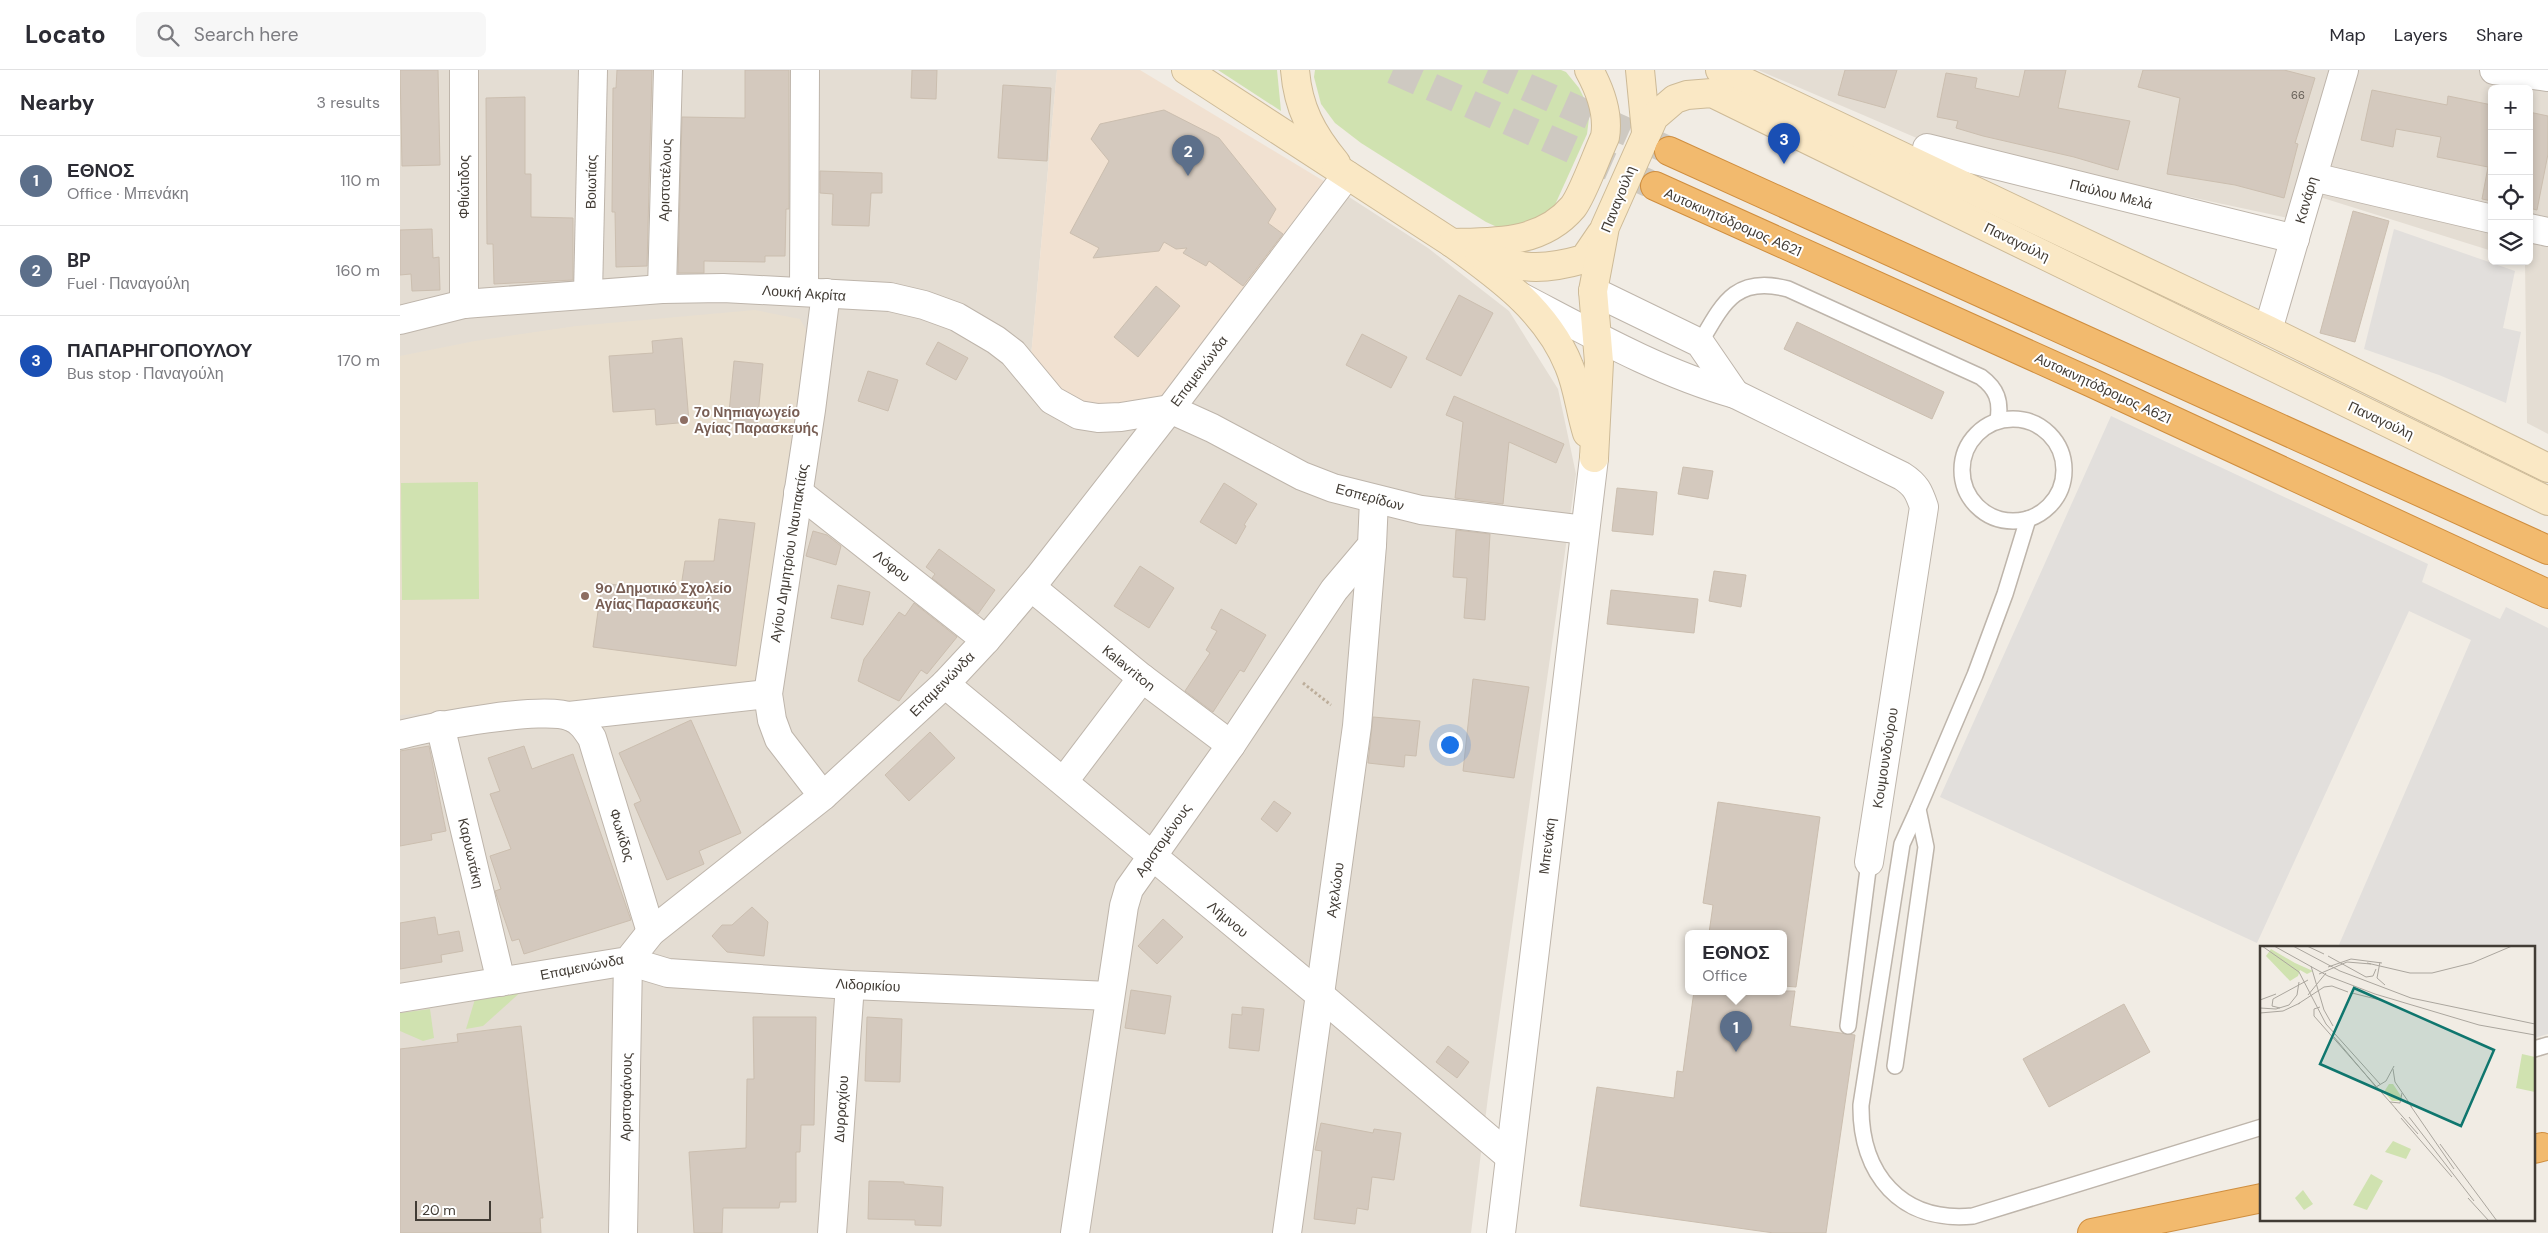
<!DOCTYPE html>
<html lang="en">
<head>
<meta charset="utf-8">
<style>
	:root { --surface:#fff; --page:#f7f7f7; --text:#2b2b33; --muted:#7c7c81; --line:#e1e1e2; --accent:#d93025 }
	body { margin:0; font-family:"DM Sans",sans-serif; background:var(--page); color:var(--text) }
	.controls { position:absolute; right:15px; top:15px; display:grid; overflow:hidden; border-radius:8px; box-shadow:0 2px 8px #0003 }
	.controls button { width:45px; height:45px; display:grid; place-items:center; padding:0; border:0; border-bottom:1px solid var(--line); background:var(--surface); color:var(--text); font:25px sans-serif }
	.scale { position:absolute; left:15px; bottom:12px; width:76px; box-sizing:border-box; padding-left:5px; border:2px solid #423c35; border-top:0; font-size:14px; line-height:18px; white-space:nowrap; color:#423c35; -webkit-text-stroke:4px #fff; paint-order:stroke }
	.you { position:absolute; left:1049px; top:674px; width:18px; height:18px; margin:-12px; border:4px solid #fff; border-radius:50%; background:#1a73e8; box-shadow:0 0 0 8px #1a73e833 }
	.badge { display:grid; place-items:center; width:32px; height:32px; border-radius:50%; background:var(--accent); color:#fff; font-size:16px; font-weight:700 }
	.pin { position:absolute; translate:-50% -41px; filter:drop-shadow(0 1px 2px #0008) }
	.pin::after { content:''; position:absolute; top:26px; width:18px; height:15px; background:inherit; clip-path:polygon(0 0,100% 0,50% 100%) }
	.popup { position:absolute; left:1285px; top:860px; width:102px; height:65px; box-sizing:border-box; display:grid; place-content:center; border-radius:8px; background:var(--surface); filter:drop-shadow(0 1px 4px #0005); font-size:16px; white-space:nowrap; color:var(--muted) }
	.popup b { font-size:19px; color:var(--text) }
	.popup::after { content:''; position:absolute; left:50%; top:100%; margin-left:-10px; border:10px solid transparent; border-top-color:var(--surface) }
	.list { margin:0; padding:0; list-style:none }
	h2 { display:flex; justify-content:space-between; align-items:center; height:65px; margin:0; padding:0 20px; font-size:21px }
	h2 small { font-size:16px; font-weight:400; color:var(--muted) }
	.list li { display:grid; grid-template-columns:32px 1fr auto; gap:15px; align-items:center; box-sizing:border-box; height:90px; padding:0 20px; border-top:1px solid var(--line) }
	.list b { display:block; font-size:19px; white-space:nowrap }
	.list p { margin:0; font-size:16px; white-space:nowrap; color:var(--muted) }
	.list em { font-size:16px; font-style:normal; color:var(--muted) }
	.icon { flex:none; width:28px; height:28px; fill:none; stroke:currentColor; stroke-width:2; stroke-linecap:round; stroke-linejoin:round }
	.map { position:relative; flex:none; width:2148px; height:1163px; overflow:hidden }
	header { display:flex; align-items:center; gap:30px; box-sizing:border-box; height:70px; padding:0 25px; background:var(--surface); border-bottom:1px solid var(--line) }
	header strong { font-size:24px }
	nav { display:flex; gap:28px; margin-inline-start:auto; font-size:18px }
	.search { width:350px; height:45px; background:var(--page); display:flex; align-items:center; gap:12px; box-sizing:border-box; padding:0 18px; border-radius:8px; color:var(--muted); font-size:19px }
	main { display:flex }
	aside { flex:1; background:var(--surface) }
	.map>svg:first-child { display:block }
</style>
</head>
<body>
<header>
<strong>Locato</strong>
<div class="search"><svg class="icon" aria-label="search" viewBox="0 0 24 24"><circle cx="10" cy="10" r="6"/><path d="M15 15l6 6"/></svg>Search here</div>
<nav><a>Map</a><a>Layers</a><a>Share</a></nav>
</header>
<main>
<aside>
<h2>Nearby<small>3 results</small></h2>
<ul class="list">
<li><span class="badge" style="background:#5c6f8a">1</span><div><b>ΕΘΝΟΣ</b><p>Office · Μπενάκη</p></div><em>110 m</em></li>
<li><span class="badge" style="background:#5c6f8a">2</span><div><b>BP</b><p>Fuel · Παναγούλη</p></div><em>160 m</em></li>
<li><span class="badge" style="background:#1a4fb4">3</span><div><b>ΠΑΠΑΡΗΓΟΠΟΥΛΟΥ</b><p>Bus stop · Παναγούλη</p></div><em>170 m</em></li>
</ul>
</aside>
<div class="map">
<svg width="2148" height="1163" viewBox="0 0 2148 1163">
	<rect width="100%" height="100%" fill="#f1ece4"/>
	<g fill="#e4ddd3">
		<polygon points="0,0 657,0 631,287 932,116 1028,178 1109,241 1158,319 1176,404 1088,1027 1071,1163 0,1163"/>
		<polygon points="1358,0 2148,0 2148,364 2127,353 2125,191 2129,191 2129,19 2092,19 2092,181 1923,128 1888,148 1519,69"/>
	</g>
	<polygon fill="#f1e1d1" points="657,0 740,0 932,116 775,337 716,346 655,320 631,287"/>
	<polygon fill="#e9dfcf" points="355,240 400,249 408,263 380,443 359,609 351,618 164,634 0,645 0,286 75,271 176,256"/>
	<g fill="#d0e2b0">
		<polygon points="818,0 877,0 881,41"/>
		<polygon points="915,0 1161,0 1166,2 1179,18 1186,32 1189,48 1187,64 1154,137 1140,152 1106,161 1086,152 961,73 935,53 921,34 914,7"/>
		<polygon points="78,412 79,529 2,530 1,413"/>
		<polygon points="124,919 83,956 66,959 75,929"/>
		<polygon points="30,939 34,968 23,971 0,961 0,943"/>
	</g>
	<g fill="#e2dfdc">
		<polygon points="1994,159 2115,201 2103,258 2121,262 2106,333 2039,305 1964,279"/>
		<polygon points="1711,346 2028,494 2022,512 2100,549 2106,537 2148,558 2148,964 2134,968 2134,877 1938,877 2071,570 2009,541 1857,873 1540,727"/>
	</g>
	<g fill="#d4c9be" stroke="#cbbeaf">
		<polygon points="0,0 38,0 40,95 2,96"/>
		<polygon points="217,0 252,0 247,196 216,197 215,142 212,142 213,18 216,18"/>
		<polygon points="345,0 389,0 389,139 386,139 385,186 365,186 365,192 304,191 304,203 278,203 282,47 345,48"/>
		<polygon points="512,0 537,0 536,29 511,28"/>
		<polygon points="1445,0 1497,0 1485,38 1438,25"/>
		<polygon points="1625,0 1666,0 1658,38 1730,51 1718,100 1674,87 1583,66 1556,58 1558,51 1537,47 1546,3 1577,8 1575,18 1619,27"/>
		<polygon points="1743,0 1884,0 1915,8 1895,73 1898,74 1884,128 1835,115 1767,104 1780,28 1738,17"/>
		<polygon points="603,15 651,18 647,91 598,88"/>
		<polygon points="1972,20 2047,35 2048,26 2092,35 2092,131 2082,129 2088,97 2037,87 2041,67 1996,59 1993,77 1961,70"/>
		<polygon points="125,27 125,104 131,104 131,147 173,148 173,210 94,214 93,174 87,174 86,28"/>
		<polygon points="764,40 819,68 876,139 868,153 883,164 843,216 809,191 806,196 783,183 787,178 776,179 764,172 759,181 693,188 699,178 670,163 709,91 691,69 700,54"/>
		<polygon points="2129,42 2148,46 2148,84 2137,140 2129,138"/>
		<polygon points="420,101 482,103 482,123 471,123 469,156 432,155 433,124 420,123"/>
		<polygon points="1953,141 1989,151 1955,272 1920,263"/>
		<polygon points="32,159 33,188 39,187 40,220 12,221 11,204 0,205 0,160"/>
		<polygon points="756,216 780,236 738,287 714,267"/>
		<polygon points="1059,225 1093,243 1061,306 1026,289"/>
		<polygon points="1397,252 1544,322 1532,349 1384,279"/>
		<polygon points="962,264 1007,287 991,318 946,295"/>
		<polygon points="282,268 289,352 256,355 255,339 213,342 209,286 253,283 252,271"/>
		<polygon points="538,272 568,288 556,310 526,294"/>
		<polygon points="334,291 363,294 357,356 328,353"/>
		<polygon points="468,301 498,310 488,341 458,331"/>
		<polygon points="1054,326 1164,374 1156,393 1109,372 1103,434 1055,428 1063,352 1046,345"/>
		<polygon points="1283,397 1313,401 1308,429 1278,424"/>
		<polygon points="824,413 857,434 844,455 846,456 836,474 800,452"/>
		<polygon points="1217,418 1257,422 1253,465 1212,461"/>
		<polygon points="319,449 355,453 336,596 193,577 202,513 280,523 285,491 314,491"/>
		<polygon points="1056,460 1090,464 1085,550 1064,548 1067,508 1053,507"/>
		<polygon points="413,461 427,465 441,476 436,495 406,486"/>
		<polygon points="539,479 595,520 578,544 532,508 535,504 526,497"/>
		<polygon points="740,496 774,518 749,558 714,536"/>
		<polygon points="1314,501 1346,505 1341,537 1309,531"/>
		<polygon points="438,515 470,522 463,555 431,548"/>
		<polygon points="1211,520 1298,529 1294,563 1207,554"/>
		<polygon points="514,533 557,567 527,604 521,600 499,631 458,611 464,589 499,542 505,546"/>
		<polygon points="821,539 866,565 844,602 840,600 813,642 785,621 810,583 806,580 817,561 811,558"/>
		<polygon points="1073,609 1129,617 1114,708 1063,701"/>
		<polygon points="973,647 1020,651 1016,686 1005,685 1004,697 968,693"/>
		<polygon points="291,650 341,763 299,781 304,794 267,810 234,734 241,731 219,683"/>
		<polygon points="530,662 555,688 509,731 485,705"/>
		<polygon points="29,676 46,761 31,764 32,770 0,776 0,681"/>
		<polygon points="124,676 132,699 173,684 231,850 124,884 119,869 112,871 95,821 101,819 90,786 111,779 90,724 100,721 88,688"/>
		<polygon points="874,731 891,743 877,762 861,749"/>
		<polygon points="1318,732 1420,747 1396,917 1384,916 1384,863 1309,863 1313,835 1303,833"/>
		<polygon points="352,837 368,852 364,886 327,882 312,866 322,855 332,855"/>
		<polygon points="35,847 38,865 59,861 63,881 41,885 42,892 0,899 0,853"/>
		<polygon points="763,849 783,867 757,894 738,876"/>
		<polygon points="731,920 771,926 765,964 725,958"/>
		<polygon points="1294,921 1395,921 1390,956 1455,965 1426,1163 1374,1163 1180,1136 1197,1017 1274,1028 1277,1001 1283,1002"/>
		<polygon points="1724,934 1750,982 1649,1037 1623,989"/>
		<polygon points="842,937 864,939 859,981 829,978 832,944 842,945"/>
		<polygon points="353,947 416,947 414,1055 401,1055 400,1082 396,1082 396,1132 380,1132 379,1138 323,1138 322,1163 294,1163 289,1082 346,1078 347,1009 354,1009"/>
		<polygon points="467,947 502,949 500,1012 465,1011"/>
		<polygon points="121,956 143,1148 140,1148 141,1163 0,1163 0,979 58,972 57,964"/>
		<polygon points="1048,976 1069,992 1057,1008 1036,992"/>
		<polygon points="921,1053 973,1063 974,1059 1001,1063 994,1110 972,1107 968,1140 957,1138 955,1154 914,1149 922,1081 915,1080"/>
		<polygon points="469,1111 504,1112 504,1114 543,1117 541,1156 515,1155 515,1150 468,1149"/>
	</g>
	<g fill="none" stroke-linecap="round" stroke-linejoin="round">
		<g stroke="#cec9c1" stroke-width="28" stroke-dasharray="28 14" stroke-linecap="butt">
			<polyline points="993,0 1255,116"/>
			<polyline points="1088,0 1266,79"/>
		</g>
		<g stroke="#beb5ab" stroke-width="18">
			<g id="service">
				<path d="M1300 273C1323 233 1336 205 1388 219L1581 307C1597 319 1601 331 1598 350"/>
				<circle cx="1613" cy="400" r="51"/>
				<path d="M1518 739 1502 774 1461 1035C1460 1104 1501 1153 1573 1146L1862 1057"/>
				<polyline points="1448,956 1469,792"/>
				<polyline points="2134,979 2148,975"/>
				<polyline points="1495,996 1526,777 1518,739 1575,605 1605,524 1628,449"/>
			</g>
		</g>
		<g stroke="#beb5ab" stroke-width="30">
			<g id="minor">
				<polyline points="64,0 64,234"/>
				<polyline points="2094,0 2148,7"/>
				<polyline points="1527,78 1895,169"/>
				<polyline points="1913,107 2092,149"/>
				<polyline points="2129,158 2148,162"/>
				<polyline points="262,219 268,0"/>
				<polyline points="1193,221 1300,273 1335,324"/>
				<polyline points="404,222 405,0"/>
				<polyline points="188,224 193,0"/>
				<path d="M1121 227C1190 263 1260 303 1335 324L1502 406C1516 415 1519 422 1524 437L1469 792"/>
				<polyline points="0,250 64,234 262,219 323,218 490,227 524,235 557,247 596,270 613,283 652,330 679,345 698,348 721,347 770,339 812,358 902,406 933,418 1021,440 1185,460"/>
				<polyline points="1868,260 1944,0"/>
				<polyline points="398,422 586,570"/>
				<polyline points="631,517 742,608 831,675"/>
				<polyline points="545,614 920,925 1109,1086"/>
				<polyline points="169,646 368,624"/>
				<polyline points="40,655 101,912"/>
				<path d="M0 665C31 657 145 635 171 647 181 651 186 659 192 668L251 862"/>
				<polyline points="664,711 742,608"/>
				<polyline points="423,726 379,669 372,650 368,624 411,340 426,223"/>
				<polyline points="228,891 268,903 450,915 710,926"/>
				<polyline points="0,928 228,891 251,862 423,726 545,614 586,570 639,507 770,339 947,105"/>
				<polyline points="223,1163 228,891"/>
				<polyline points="432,1163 450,915"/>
				<polyline points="675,1163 724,836 729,819 831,675 934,520 972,475 974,430"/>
				<polyline points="887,1163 957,656 972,475"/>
			</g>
		</g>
		<g stroke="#beb5ab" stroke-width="30">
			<polyline id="tertiary" points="1101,1163 1194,388"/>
		</g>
		<g stroke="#cdba97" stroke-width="30">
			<g id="secondary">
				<path d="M786 0 1052 173C1098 206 1147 241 1169 296 1178 317 1180 341 1187 363"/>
				<path d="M895 0C898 38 912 64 936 93"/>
				<polyline points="1240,0 1246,62"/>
				<polyline points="1320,0 1868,260 2148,398"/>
				<path d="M1052 173C1095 172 1142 174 1173 137 1183 124 1197 84 1205 67 1209 44 1200 20 1189 0"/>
				<path d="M1079 183C1119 200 1142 201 1184 189L1201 164"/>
				<polyline points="1194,388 1199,292 1193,221 1205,157 1254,47 1275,29 1287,25 1312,23 2148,431"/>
			</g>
		</g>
		<g stroke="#cf8e3f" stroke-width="30">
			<g id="motorway">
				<polyline points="1269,81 2148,480"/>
				<polyline points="1255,116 1690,312 2148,524"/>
				<polyline points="2134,1079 2142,1077"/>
				<polyline points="1692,1163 1862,1128"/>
			</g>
		</g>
		<polyline stroke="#bcad9a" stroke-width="3" stroke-dasharray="2.5 2.5" stroke-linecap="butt" points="903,613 931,635"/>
		<use href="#service" stroke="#fff" stroke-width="15"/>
		<use href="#minor" stroke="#fff" stroke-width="28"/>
		<use href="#tertiary" stroke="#fff" stroke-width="28"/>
		<use href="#secondary" stroke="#fae8c5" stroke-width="28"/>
		<use href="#motorway" stroke="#f2ba6e" stroke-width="28"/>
	</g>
	<g fill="#8d6e63" stroke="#fff" stroke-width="2">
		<circle cx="284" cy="350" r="5"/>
		<circle cx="185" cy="526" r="5"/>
	</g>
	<g text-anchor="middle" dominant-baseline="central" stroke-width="4" stroke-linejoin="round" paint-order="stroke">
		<g font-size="11" fill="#665f57">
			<text x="1898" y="25">66</text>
		</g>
		<g font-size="14" fill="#423c35" stroke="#fff">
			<text transform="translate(265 110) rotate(-88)">Αριστοτέλους</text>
			<text transform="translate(191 112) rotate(-89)">Βοιωτίας</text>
			<text transform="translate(64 117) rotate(-90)">Φθιώτιδος</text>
			<text transform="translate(1711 124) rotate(14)">Παύλου Μελά</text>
			<text transform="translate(1218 129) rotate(-68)">Παναγούλη</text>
			<text transform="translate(1906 130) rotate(-74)">Κανάρη</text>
			<text transform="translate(1333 152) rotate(24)">Αυτοκινητόδρομος Α621</text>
			<text transform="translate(1617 172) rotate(26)">Παναγούλη</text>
			<text transform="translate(404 223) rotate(4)">Λουκή Ακρίτα</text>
			<text transform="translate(799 301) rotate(-53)">Επαμεινώνδα</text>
			<text transform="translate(1703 318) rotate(25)">Αυτοκινητόδρομος Α621</text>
			<text transform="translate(1981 350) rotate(25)">Παναγούλη</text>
			<text transform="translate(970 427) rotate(15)">Εσπερίδων</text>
			<text transform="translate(389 483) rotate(-81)">Αγίου Δημητρίου Ναυπακτίας</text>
			<text transform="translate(492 496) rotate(38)">Λόφου</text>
			<text transform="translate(729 598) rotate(39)">Kalavriton</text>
			<text transform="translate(542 614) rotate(-45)">Επαμεινώνδα</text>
			<text transform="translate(1485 688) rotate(-81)">Κουμουνδούρου</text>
			<text transform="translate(222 765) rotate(73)">Φωκίδος</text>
			<text transform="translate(763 770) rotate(-55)">Αριστομένους</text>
			<text transform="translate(1147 776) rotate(-83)">Μπενάκη</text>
			<text transform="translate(71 783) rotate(77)">Καρυωτάκη</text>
			<text transform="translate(935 820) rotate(-82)">Αχελώου</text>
			<text transform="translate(828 849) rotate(40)">Λήμνου</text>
			<text transform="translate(182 897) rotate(-11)">Επαμεινώνδα</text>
			<text transform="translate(468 915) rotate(3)">Λιδορικίου</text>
			<text transform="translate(226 1027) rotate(-89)">Αριστοφάνους</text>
			<text transform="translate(441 1039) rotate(-86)">Δυρραχίου</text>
		</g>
		<g font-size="14" font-weight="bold" fill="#785e54" stroke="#fff" text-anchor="start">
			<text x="294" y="342">7ο Νηπιαγωγείο<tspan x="294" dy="16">Αγίας Παρασκευής</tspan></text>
			<text x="195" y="518">9ο Δημοτικό Σχολείο<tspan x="195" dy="16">Αγίας Παρασκευής</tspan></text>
		</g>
	</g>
	<g transform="translate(1860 876)">
		<rect width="275" height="275" fill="#f1ece4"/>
		<path d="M11 3 35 17 53 25 47 28 40 24 38 30 30 35 6 10ZM262 108 275 111V146L256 142ZM129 138H133L141 150 140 155H132L124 146ZM133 195 151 203 146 213 125 206ZM111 228 123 235 107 264 93 259ZM43 244 53 258 44 264 35 252Z" fill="#d0e2b0"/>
		<path fill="none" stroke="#aba69e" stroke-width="1" d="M2 0 39 26 66 78 120 138M14 0 68 30 115 48 219 79 275 89M33 0 80 25 151 52 275 78M47 0 64 8M68 10 106 31 113 30 116 23M120 16 117 32 125 39M107 17 150 27H172L212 17 252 0M51 20 64 64 73 80M68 21 91 13 122 17M59 28 87 16 111 18M92 47 124 55M48 49 66 27M0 54 16 48M38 58 64 41 72 40 88 46M60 61 54 63V70L137 164M0 62 16 63 29 59 37 49 39 36M20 62 12 60 13 53 48 34M0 67 23 65 40 57M74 91 116 141 126 135 134 120M133 123 135 136 152 161M130 156 140 157 142 147M150 159 194 223M135 162 158 188M149 171 214 255M141 172 192 231M180 198 237 275M208 252 229 275"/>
		<path fill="#0f766e" fill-opacity="0.15" stroke="#0f766e" stroke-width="2.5" d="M94 42 234 104 201 180 60 118Z"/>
		<rect width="275" height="275" fill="none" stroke="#423c35" stroke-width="2.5"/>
	</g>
</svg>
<div class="controls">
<button>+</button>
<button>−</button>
<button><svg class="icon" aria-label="locate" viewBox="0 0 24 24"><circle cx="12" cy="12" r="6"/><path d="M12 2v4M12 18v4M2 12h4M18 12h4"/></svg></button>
<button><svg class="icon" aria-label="layers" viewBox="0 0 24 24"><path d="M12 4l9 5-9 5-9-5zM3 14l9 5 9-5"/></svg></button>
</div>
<div class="scale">20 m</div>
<div class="you"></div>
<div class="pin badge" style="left:1336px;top:982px;background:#5c6f8a">1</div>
<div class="popup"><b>ΕΘΝΟΣ</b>Office</div>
<div class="pin badge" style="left:788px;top:106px;background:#5c6f8a">2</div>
<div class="pin badge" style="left:1384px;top:94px;background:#1a4fb4">3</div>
</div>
</main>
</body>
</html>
